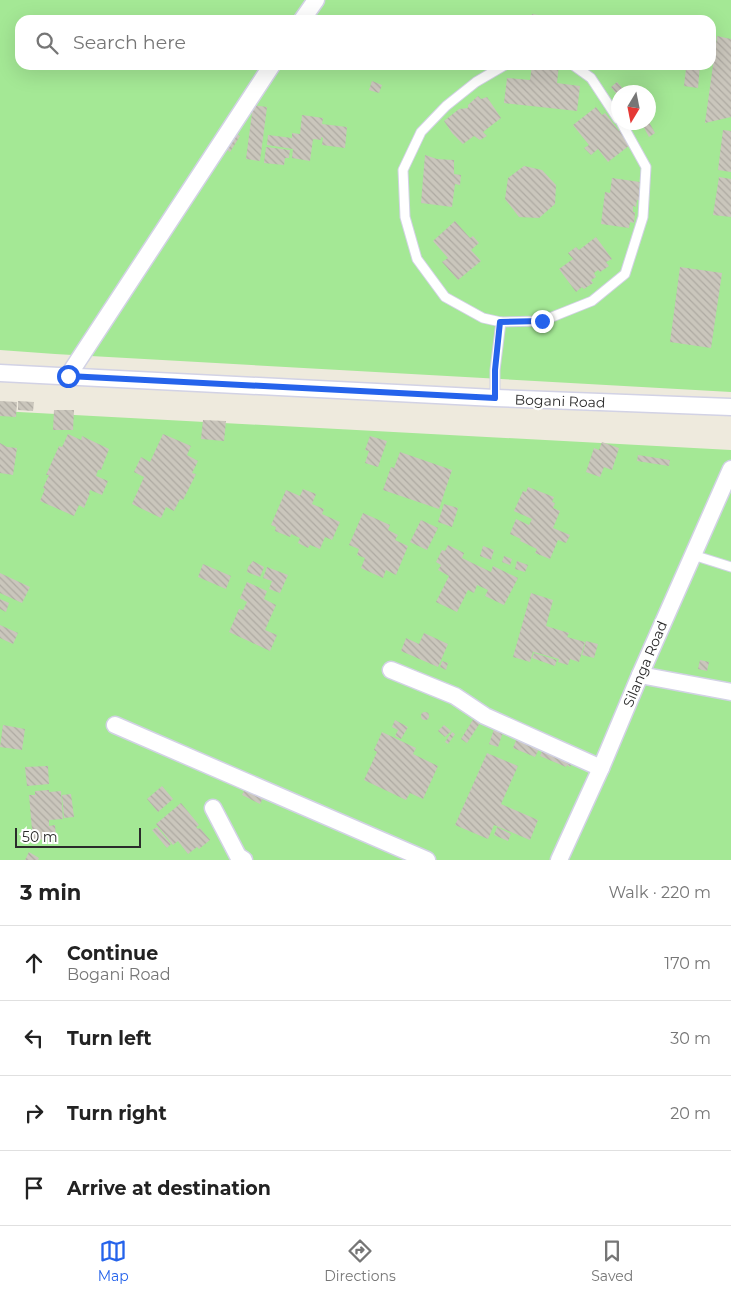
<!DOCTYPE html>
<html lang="en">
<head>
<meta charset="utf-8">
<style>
	:root { --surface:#fff; --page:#f6f6f6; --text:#222; --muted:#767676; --line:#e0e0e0; --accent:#2563eb }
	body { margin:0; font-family:Montserrat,sans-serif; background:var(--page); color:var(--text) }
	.compass { position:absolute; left:611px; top:85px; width:45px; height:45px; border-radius:50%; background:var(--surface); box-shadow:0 5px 20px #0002; rotate:190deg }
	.scale { position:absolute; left:15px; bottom:12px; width:126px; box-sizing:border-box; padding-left:5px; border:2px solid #2b2b2b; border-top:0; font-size:14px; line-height:18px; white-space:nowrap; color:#2b2b2b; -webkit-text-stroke:4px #fff; paint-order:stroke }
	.stop { position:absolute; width:15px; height:15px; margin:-11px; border:4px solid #2563eb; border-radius:50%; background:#fff }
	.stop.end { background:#2563eb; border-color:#fff; box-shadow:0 1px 5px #0008 }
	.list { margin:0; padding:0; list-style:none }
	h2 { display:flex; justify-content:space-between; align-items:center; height:65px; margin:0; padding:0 20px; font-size:21px }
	h2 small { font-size:16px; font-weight:400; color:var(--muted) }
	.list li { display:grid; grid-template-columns:32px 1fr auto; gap:15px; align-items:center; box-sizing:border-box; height:75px; padding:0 20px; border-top:1px solid var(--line) }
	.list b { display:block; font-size:19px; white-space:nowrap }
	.list p { margin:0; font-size:16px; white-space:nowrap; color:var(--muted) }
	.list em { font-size:16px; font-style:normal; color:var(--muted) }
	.icon { flex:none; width:28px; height:28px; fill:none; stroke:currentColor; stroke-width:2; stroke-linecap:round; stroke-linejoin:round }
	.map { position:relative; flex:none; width:731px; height:860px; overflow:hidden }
	.search { position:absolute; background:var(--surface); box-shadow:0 5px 20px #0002; left:15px; right:15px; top:15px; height:55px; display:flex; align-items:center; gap:12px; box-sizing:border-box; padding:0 18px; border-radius:15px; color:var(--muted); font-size:19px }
	.sheet { height:365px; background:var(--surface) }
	nav { display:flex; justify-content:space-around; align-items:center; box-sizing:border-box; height:70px; border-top:1px solid var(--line); background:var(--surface); font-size:14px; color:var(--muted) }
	nav a { display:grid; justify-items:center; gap:2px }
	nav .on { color:var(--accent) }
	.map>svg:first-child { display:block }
</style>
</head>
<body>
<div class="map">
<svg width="731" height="860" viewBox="0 0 731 860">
	<defs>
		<pattern id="building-back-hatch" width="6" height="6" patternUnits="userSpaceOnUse" patternTransform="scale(1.25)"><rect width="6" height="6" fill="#cac6bc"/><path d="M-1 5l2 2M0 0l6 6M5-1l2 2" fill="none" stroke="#aeaaa2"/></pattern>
	</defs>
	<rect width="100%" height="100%" fill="#eeeadd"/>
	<g fill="#a4e895" fill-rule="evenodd">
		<path d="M0 0H731V392L55 354 0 350ZM20 20H711V65H20ZM618 92H648V122H618Z"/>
		<polygon points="0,411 731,450 731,860 0,860"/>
	</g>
	<g fill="url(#building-back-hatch)">
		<polygon points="532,14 564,19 564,20 531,20"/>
		<polygon points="717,36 731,39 731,117 705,123"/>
		<polygon points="532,65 559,65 557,83 580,86 577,111 504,103 507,78 530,80"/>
		<polygon points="681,65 700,65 698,88 684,86 686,68 681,67"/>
		<polygon points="372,81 382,85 379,93 369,90"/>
		<polygon points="617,82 626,92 618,92 618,96 611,87"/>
		<polygon points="478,96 481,99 487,97 501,118 483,132 487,136 480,140 474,136 463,144 452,133 444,121 459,109 468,108 468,105"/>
		<polygon points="253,105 267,107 260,161 246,159"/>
		<polygon points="596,107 602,115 605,113 619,131 621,129 628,138 626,139 630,145 608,162 598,149 591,155 584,148 589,145 573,125"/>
		<polygon points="302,115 323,118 322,124 347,127 345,148 322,145 323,138 321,137 321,140 313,139 310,161 292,158 293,149 267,145 268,135 292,138 292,133 300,134"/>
		<polygon points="641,122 649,122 655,133 649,137"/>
		<polygon points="723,130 731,131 731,172 718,170"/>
		<polygon points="233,131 240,136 230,152 223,147"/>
		<polygon points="266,147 290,150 289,158 285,158 284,165 264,163"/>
		<polygon points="425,155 437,159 454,160 454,174 461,175 460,185 455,184 452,207 421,203"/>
		<polygon points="524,166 542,170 556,185 555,204 539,218 519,217 505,199 508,178"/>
		<polygon points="719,177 731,179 731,217 713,215"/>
		<polygon points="612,178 640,182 639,188 642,189 640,200 637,200 636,207 633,206 633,212 635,212 634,223 630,222 629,228 601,224 605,192 610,193"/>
		<polygon points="455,221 470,238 473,236 479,243 471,250 481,261 458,280 442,262 448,258 433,241"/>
		<polygon points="596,237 612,259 606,262 609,266 600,272 598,270 594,273 596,277 591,280 593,283 584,289 582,287 576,292 559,269 573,259 568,253 576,247 579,250"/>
		<polygon points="680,267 722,273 711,348 670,342"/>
		<polygon points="0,401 17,402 16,417 0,416"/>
		<polygon points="18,401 34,402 33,411 18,410"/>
		<polygon points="54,410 74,410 73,430 53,430"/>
		<polygon points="203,420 226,421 224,441 201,439"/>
		<polygon points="68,434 81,440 82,436 109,449 101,470 98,470 96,476 108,481 102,495 90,490 89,493 90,493 84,508 79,505 74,516 40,501 45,489 43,488 49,475 46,475 59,446 62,447"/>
		<polygon points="163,434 191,446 187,455 198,461 192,473 196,474 183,500 180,499 174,511 166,507 161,518 132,504 144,477 134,472 141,457 150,462"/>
		<polygon points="370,436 387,441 378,467 365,463 369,451 365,450"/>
		<polygon points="602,442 619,448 612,470 604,467 600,477 586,472 594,448 599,450"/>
		<polygon points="0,443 7,447 17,448 13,475 0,473"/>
		<polygon points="400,452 452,470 439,509 383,490 391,467 394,468"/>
		<polygon points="638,455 670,460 669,466 637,461"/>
		<polygon points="528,487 554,497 552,502 555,503 553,508 560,511 553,528 570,535 566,543 558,540 550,559 535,553 537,549 520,541 521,539 510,534 516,519 529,525 532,519 514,511 523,491 526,492"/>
		<polygon points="303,489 316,494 312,504 324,509 322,514 340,522 332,540 325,537 320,549 310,545 308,548 298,543 300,538 291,534 290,537 275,531 276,527 271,525 286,490 300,496"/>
		<polygon points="444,504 458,508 452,527 438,522"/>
		<polygon points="363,513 390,525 388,530 398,535 395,540 408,546 396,575 386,570 383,578 361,568 365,558 357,555 359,549 349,545"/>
		<polygon points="421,520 438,528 427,550 410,542"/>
		<polygon points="448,545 464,553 462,558 491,572 493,566 518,578 504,605 485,596 488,590 477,585 474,593 468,590 457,612 436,602 449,576 438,570 441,565 436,562 442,550 445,551"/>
		<polygon points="483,546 494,550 491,560 480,556"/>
		<polygon points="504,556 512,559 510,565 502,562"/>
		<polygon points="253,561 264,567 260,577 247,572 248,567"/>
		<polygon points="517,561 528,565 525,572 515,569"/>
		<polygon points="203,564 231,576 226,589 198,577"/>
		<polygon points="267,567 288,575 280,593 269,589 272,581 263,578"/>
		<polygon points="0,573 30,587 22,603 0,593"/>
		<polygon points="247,582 267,591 264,599 276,605 265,630 277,635 270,651 229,632 239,609 243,610 247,602 240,598"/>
		<polygon points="531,593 553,600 546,626 569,633 567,637 585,642 579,662 570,659 568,665 558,662 559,659 530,651 533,652 530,662 513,657"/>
		<polygon points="0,599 9,603 6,612 0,609"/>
		<polygon points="0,625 18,633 13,644 0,638"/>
		<polygon points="424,633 448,644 438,667 401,651 406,638 419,644"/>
		<polygon points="586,641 598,644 594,658 582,655"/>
		<polygon points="534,653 557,660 555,666 532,658"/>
		<polygon points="700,660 709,662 707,671 698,669"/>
		<polygon points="442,661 448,663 446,670 440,667"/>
		<circle cx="425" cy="716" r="4"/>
		<polygon points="474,718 480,723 467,743 461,739"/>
		<polygon points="395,720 408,727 401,739 395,736 398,730 392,727"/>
		<polygon points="3,725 25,729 22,750 0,747"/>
		<polygon points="444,725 451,731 445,737 438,731"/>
		<polygon points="495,726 504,729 498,747 489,744"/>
		<polygon points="382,732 416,748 413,754 438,766 423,799 410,793 406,800 364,780 377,752 374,750"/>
		<polygon points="452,732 455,734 448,744 445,742"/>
		<polygon points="518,735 541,745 535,757 513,748"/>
		<polygon points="545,744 573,760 570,767 567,765 566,767 540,756"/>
		<polygon points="487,753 518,766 501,804 538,820 530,840 494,825 488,839 455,825"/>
		<polygon points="48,766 49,784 27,786 25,767"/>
		<polygon points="247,785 265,794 260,804 242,795"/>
		<polygon points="162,786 173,799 158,812 147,799"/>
		<polygon points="49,790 49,792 61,791 63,819 49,820 49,826 55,825 56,837 33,841 29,795 35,795 35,791"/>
		<polygon points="71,794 74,817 64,818 62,795"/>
		<polygon points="181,803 199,825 196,827 198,829 200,828 210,840 199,849 197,847 188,854 178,841 173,845 156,824"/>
		<polygon points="157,827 171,844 167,848 152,830"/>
		<polygon points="497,827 511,834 508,841 494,835"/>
		<polygon points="29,852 39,858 38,860 25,860"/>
	</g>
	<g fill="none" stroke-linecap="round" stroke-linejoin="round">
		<g stroke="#d2d2e5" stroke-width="11">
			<g id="lane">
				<polyline points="505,65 476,82 446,106 421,132 403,170 405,217 417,259 445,297 483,318 501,322 542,321 592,301 625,274 643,217 646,167 621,122"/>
				<polyline points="573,65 591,78 618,119"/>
				<polyline points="495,398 495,370 501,322"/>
				<polyline points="693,555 731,567"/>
			</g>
		</g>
		<g stroke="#d2d2e5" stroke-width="19">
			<g id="street">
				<polyline points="302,20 316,0"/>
				<polyline points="0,373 495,398 731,407"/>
				<polyline points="68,376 272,65"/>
				<polyline points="391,670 455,696 485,716 601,768"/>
				<polyline points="640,675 731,692"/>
				<polyline points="115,725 427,860"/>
				<polyline points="213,808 238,856 244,860"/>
				<polyline points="559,860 601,768 640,675 731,469"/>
			</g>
		</g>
		<use href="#lane" stroke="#fff" stroke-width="9"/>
		<use href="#street" stroke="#fff" stroke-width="16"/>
	</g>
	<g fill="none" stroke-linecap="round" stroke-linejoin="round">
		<polyline stroke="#2563eb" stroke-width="6" points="68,376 495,398 495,370 500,322 542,321"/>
	</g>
	<g text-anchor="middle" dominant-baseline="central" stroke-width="4.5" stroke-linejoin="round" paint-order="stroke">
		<g font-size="14" fill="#2b2b2b" stroke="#fff">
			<text transform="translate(560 401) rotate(2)">Bogani Road</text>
			<text transform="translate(645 664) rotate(-67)">Silanga Road</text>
		</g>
	</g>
</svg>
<svg class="compass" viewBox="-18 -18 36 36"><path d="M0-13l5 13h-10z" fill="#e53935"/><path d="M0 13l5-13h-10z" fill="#767676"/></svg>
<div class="scale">50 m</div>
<div class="stop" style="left:68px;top:376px"></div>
<div class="stop end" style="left:542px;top:321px"></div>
<div class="search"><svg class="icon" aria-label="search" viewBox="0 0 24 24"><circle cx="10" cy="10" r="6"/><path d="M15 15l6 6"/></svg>Search here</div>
</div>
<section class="sheet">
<h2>3 min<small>Walk · 220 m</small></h2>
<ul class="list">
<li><svg class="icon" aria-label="ahead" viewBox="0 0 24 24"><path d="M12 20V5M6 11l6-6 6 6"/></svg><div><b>Continue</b><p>Bogani Road</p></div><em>170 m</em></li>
<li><svg class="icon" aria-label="left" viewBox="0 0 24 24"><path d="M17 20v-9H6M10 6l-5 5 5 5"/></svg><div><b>Turn left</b></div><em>30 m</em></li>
<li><svg class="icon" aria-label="right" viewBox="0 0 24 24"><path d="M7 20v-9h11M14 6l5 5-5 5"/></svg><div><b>Turn right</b></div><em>20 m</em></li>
<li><svg class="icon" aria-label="arrive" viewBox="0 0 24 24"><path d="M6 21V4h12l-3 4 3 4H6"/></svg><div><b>Arrive at destination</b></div></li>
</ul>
</section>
<nav>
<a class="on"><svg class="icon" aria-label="map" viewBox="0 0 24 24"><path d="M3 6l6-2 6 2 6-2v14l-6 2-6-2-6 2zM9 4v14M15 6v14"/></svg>Map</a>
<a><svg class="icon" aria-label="directions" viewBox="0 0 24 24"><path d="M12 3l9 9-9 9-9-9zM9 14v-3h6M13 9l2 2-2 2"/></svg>Directions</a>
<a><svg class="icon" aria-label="saved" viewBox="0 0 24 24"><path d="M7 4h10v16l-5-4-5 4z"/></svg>Saved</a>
</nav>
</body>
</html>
